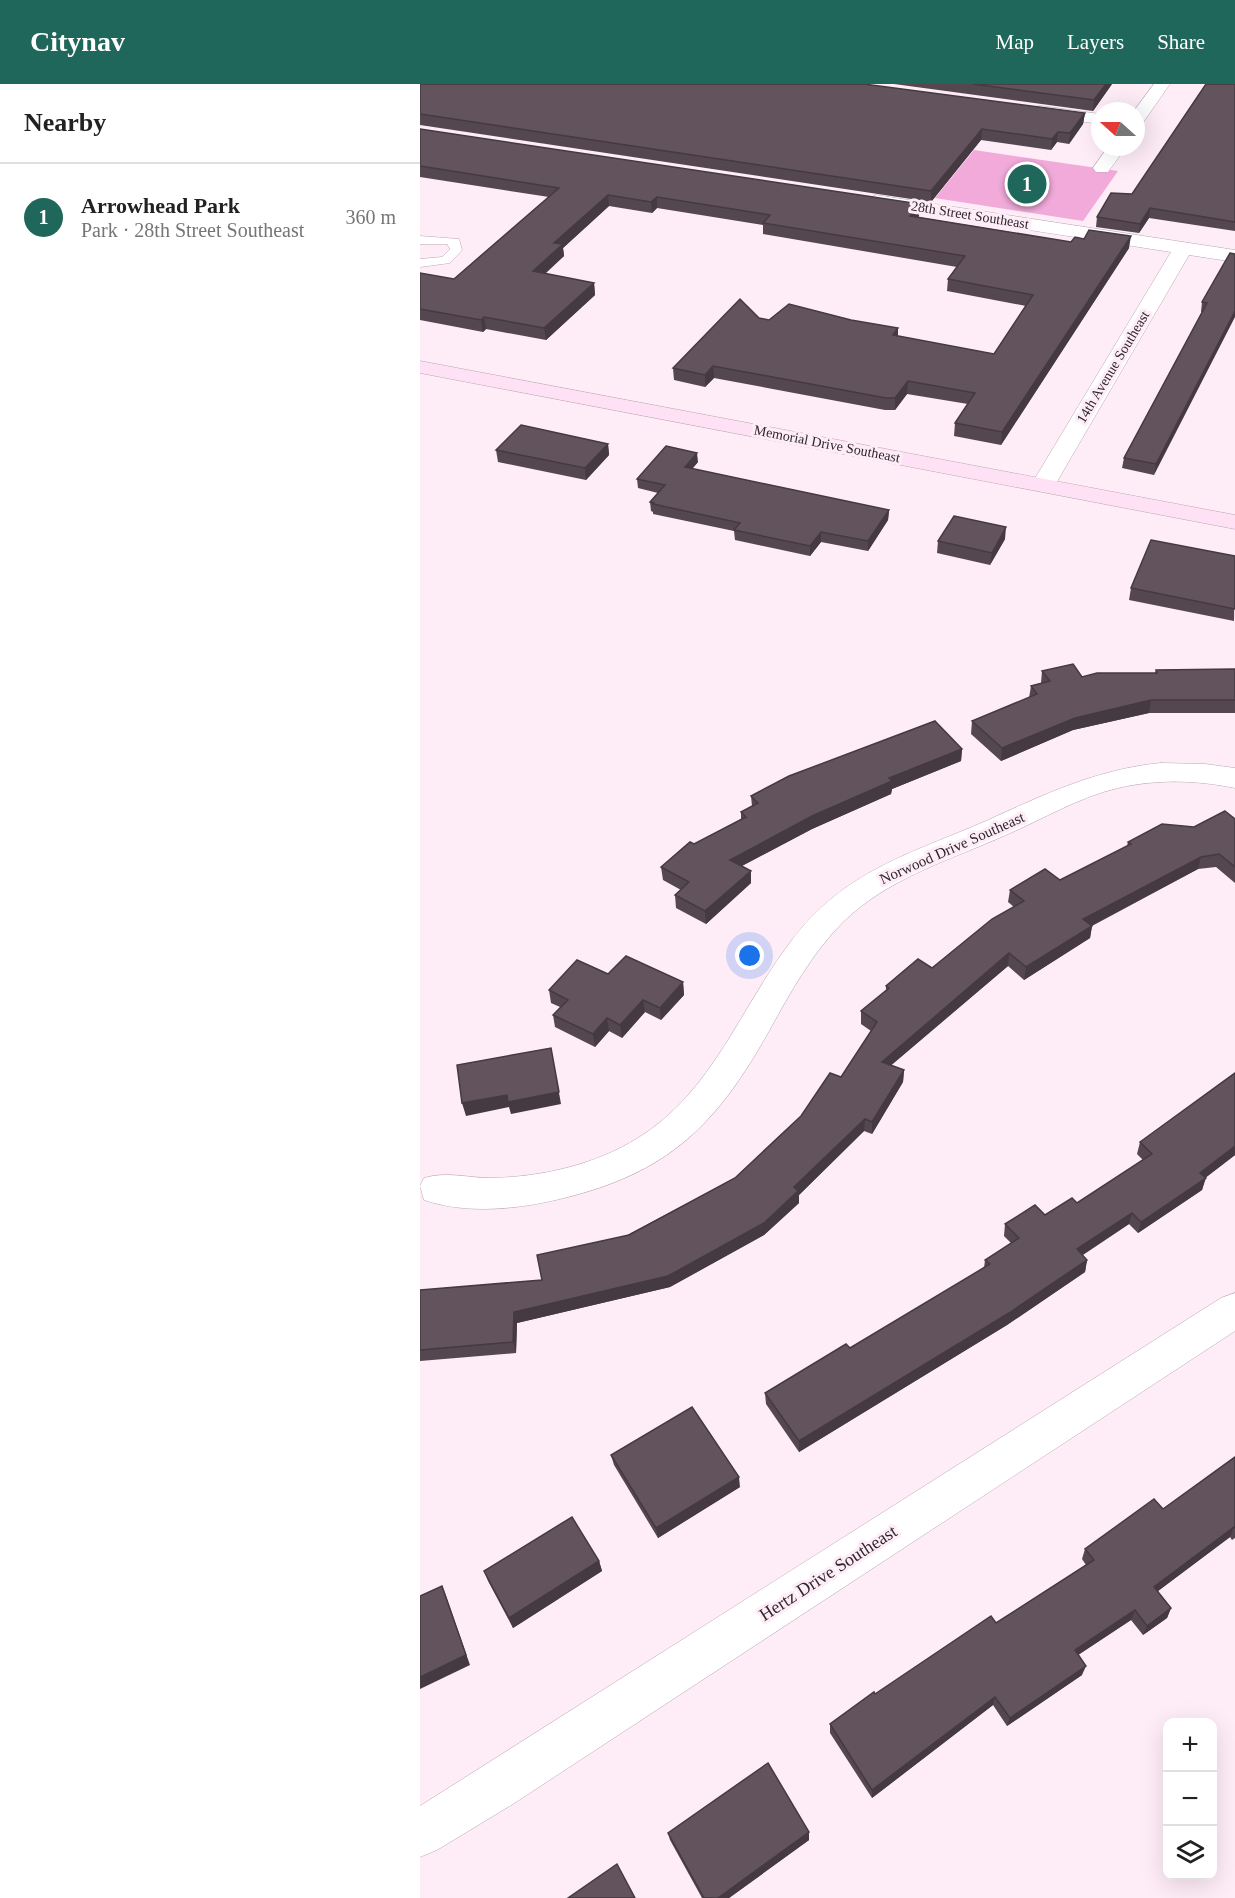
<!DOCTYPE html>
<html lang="en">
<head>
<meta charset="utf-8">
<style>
	:root { --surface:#fff; --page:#f6f6f6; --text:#222; --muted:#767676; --line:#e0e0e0; --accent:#1f665b }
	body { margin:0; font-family:"Times New Roman",serif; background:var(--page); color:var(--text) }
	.controls { position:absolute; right:18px; bottom:18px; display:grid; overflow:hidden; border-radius:12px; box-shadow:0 6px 24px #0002 }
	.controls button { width:54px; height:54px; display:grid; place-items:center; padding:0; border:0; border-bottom:2px solid var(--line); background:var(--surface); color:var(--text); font:30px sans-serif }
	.compass { position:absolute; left:671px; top:18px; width:54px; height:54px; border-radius:50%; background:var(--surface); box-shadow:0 6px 24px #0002; rotate:291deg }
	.you { position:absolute; left:330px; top:872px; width:21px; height:21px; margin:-15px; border:4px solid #fff; border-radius:50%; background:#1a73e8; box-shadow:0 0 0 9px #1a73e833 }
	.badge { display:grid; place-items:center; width:39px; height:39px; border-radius:50%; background:var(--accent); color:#fff; font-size:20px; font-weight:700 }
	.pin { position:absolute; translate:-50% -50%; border:3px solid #fff; box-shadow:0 2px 6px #0006 }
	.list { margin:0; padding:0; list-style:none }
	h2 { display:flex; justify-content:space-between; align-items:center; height:78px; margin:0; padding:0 24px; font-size:26px }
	h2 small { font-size:20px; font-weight:400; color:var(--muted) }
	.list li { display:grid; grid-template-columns:39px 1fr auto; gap:18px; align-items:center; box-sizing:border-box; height:108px; padding:0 24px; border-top:2px solid var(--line) }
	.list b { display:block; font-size:22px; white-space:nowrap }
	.list p { margin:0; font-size:20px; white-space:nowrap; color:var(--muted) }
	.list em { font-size:20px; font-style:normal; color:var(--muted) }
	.icon { flex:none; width:33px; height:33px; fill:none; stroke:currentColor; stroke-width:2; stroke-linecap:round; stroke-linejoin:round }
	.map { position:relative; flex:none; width:815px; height:1814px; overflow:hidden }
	header { display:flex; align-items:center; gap:36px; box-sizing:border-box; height:84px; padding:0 30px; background:var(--accent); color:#fff }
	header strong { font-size:28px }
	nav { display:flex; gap:33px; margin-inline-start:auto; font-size:21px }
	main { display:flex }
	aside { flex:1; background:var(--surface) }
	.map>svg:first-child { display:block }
</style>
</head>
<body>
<header>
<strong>Citynav</strong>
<nav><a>Map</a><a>Layers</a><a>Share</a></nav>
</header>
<main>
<aside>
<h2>Nearby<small></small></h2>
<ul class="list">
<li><span class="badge">1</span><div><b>Arrowhead Park</b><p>Park · 28th Street Southeast</p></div><em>360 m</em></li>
</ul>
</aside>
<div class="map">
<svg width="815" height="1814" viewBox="0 0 815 1814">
	<rect width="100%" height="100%" fill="#feecf7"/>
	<polygon fill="#f1aada" points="554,66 698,87 663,137 515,114"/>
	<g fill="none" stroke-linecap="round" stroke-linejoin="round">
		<g stroke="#b9a8b3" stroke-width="1">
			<polygon id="lane" points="0,152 39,155 42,166 30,179 0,183 0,175 22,173 30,165 27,160 0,160"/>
		</g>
		<g stroke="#b9a8b3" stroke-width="1">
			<g id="street">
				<polygon points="734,0 750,0 722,40 716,41 714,27"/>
				<polygon points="621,22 680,30 680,40 615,31 613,27 615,23"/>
				<polygon points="688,63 706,63 688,88 676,88 673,84"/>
				<polygon points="456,111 815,166 815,178 769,171 635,401 631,406 615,406 611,401 751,168 449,121 447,117"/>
				<path d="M741 679 785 680 815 684V704C776 696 737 695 698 704 659 713 623 735 586 751 530 776 468 794 423 838 392 869 370 909 349 947 297 1040 250 1088 144 1114 100 1125 48 1131 4 1116L0 1102 4 1094C26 1087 48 1094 71 1094 121 1093 175 1081 218 1054 293 1008 321 922 372 856 424 787 490 770 566 737 623 711 677 685 741 679Z"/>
				<polygon points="815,1209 815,1247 93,1720 17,1766 0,1773 0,1722 801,1214"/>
			</g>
		</g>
		<g stroke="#b9a8b3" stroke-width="1">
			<polygon id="secondary" points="0,277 815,431 815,445 0,289"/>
		</g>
		<use href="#lane" fill="#fff" fill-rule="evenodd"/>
		<use href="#street" fill="#fff" fill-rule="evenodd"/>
		<use href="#secondary" fill="#fee1f5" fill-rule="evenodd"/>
	</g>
	<g fill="#544750">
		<polygon points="0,0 665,29 663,40 649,60 637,58 631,66 561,56 511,118 0,41"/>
		<polygon points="474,0 692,0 673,27"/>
		<polygon points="815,0 815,147 729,134 719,149 676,143 677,133 712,110"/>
		<polygon points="0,45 499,132 498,133 651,158 709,164 581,361 534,352 535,339 548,320 487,310 475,326 465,326 294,294 285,303 254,296 253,284 339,234 349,236 431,236 478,244 478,252 574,270 606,222 527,207 528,195 537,183 343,150 343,141 237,124 232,129 189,122 143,164 144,172 125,190 174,199 175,211 126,256 66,245 63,248 0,236 0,189 34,195 129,113 0,93"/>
		<polygon points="815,170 734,391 702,384 704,374 782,228 781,228 782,218"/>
		<polygon points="188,360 189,371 166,396 78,378 76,366"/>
		<polygon points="278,378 272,385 469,426 468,436 448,467 401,458 390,472 315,456 314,447 233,430 233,428 231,427 230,418 238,409 218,404 217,395"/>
		<polygon points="585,455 570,481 517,469 518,457"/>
		<polygon points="815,472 814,537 709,516 711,504"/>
		<polygon points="815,585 815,629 729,629 653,646 581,677 551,650 552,637 609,614 611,602 621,599 622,587 662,593 735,589 736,586"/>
		<polygon points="542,665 541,677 472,705 471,710 392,745 322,782 331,787 331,799 286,840 256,824 255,811 261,806 243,796 241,783 274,760 321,735 321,728 332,722 331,712"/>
		<polygon points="815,735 815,799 796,783 778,785 672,842 670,854 604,896 588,882 471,981 484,986 483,998 452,1050 444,1047 379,1111 379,1119 344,1151 250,1203 97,1239 96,1269 0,1277 0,1206 122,1196 315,1094 381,1032 421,993 451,947 441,940 441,927 466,907 466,902 512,884 594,823 588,818 590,806 640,796 707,762 708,758"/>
		<polygon points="188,890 263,898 264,911 241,936 225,928 202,954 189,947 175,963 135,943 133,931 140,923 131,919 129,906"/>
		<polygon points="720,1058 815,1071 785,1094 782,1106 718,1149 709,1140 662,1171 667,1176 665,1188 587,1241 379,1368 346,1320 345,1309 430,1264 564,1184 565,1176 591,1159 584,1152 585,1140 625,1131 657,1119 723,1076 717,1070"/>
		<polygon points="191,1371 320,1403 238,1454 194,1381"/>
		<polygon points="815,1373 815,1454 812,1456 810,1453 738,1507 751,1524 747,1534 723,1551 711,1536 658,1571 662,1591 587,1642 573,1621 452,1714 410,1649 410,1640 455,1610 576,1539 666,1481 662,1475 665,1465 743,1425"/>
		<polygon points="179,1477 182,1487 93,1544 68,1497 64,1487"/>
		<polygon points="389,1748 389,1756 309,1814 282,1814 250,1756 248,1749"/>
	</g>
	<g fill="#453a41">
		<polygon points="686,0 692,0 673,27 674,16"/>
		<polygon points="665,29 663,40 649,60 650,49"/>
		<polygon points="562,45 561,56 511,118 511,107"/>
		<polygon points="638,48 637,58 631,66 632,55"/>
		<polygon points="188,111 189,122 143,164 144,172 114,199 113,187 134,159"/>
		<polygon points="237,113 237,124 232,129 231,118"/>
		<polygon points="500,120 499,132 489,144 490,132"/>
		<polygon points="730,124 729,134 719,149 720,140"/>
		<polygon points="711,152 709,164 581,361 582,348"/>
		<polygon points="174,199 175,211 126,256 124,244"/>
		<polygon points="815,227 815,233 734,391 736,380"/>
		<polygon points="64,233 66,245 63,248 61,236"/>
		<polygon points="478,244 478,256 473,251"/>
		<polygon points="293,282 294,294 285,303 285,291"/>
		<polygon points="488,297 487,310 475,326 475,314"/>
		<polygon points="188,360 189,371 166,396 165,384"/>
		<polygon points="277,369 278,378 265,393 265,383"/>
		<polygon points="469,426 468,436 448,467 448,457"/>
		<polygon points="586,443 585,455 570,481 572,469"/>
		<polygon points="401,448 401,458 390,472 390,462"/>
		<polygon points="731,616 729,629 653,646 581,677 582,664 655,634"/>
		<polygon points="542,665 541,677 472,705 471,710 392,745 310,788 310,776 392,732 469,694"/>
		<polygon points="781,773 778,785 661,847 663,835"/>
		<polygon points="331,787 331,799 286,840 285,827"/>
		<polygon points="672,842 670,854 604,896 606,883"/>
		<polygon points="589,869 588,882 461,990 462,978"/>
		<polygon points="263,898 264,911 241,936 240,924"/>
		<polygon points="223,916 225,928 202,954 200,941"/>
		<polygon points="187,934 189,947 175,963 173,950"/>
		<polygon points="131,964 141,1020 91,1030 89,1023 46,1032 42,1019"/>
		<polygon points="484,986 483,998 452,1050 452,1038"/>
		<polygon points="445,1035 444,1047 379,1111 379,1119 344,1151 250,1203 97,1239 96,1269 93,1258 94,1228 374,1103"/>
		<polygon points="815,1062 815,1071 776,1101 780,1089"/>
		<polygon points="786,1094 782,1106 718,1149 721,1138"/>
		<polygon points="712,1129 709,1140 654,1177 657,1165"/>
		<polygon points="667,1176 665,1188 587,1241 379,1368 379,1357"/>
		<polygon points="319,1393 320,1403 238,1454 236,1444"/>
		<polygon points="814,1443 810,1453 730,1513 734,1503"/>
		<polygon points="179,1477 182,1487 93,1544 89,1534"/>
		<polygon points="22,1502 26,1512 50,1581 0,1605 0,1593"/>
		<polygon points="751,1524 747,1534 723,1551 727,1542"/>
		<polygon points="715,1526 711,1536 652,1575 655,1566"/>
		<polygon points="666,1582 662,1591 587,1642 590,1634"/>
		<polygon points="575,1613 573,1621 452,1714 452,1706"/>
		<polygon points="389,1748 389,1756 309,1814 298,1814"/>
	</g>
	<g fill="#62535d" stroke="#453a41" stroke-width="1.5">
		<polygon points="0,0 444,0 665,29 650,49 638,48 632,55 562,45 511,107 0,30"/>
		<polygon points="553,0 686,0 674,16"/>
		<polygon points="786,0 815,0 815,138 730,124 720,140 677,133 691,109 712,110"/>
		<polygon points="0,45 500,120 490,132 651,158 655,153 664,155 669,146 711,152 582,348 535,339 555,309 488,297 475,314 466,314 293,282 285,291 253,284 320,215 339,234 349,236 369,220 431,236 478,244 473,251 574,270 613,211 528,195 545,172 343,139 350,131 237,113 231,118 188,111 134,159 143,160 113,187 174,199 124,244 64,233 61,236 0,225 0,189 34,195 139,104 0,82"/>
		<polygon points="810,169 815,170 815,227 736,380 704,374 787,219 782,218"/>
		<polygon points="101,341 188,360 165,384 76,366"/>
		<polygon points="246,362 277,369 265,383 469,426 448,457 401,448 390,462 314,446 320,439 233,420 234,419 230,418 245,401 217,395"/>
		<polygon points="534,432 586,443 572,469 518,457"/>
		<polygon points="731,456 815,472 815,525 711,504"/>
		<polygon points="653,580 662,593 677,589 737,589 736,586 815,585 815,616 731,616 655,634 582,664 552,637 617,610 611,602 630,597 622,587"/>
		<polygon points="515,637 542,665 469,694 472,697 392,732 310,776 331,787 285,827 255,811 269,798 241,783 270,758 274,760 326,733 321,728 338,719 331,712 369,692"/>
		<polygon points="805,727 815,735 815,783 799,770 781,773 663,835 672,842 606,883 589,869 462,978 484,986 452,1038 445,1035 374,1103 378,1107 344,1139 248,1192 94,1228 93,1258 0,1266 0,1206 122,1196 117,1171 209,1151 315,1094 381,1032 410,989 421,993 457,938 441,927 469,904 466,902 498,875 512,884 572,835 604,817 590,806 625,785 640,796 711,760 708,758 742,740 774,743"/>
		<polygon points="206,872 263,898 240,924 223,916 200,941 187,934 173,950 133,931 148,916 129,906 157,876 188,890"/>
		<polygon points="131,964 139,1008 88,1018 87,1011 42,1019 37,981"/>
		<polygon points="815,989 815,1062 780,1089 786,1094 721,1138 712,1129 657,1165 667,1176 589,1229 379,1357 345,1309 426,1260 430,1264 570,1180 565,1176 599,1154 585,1140 615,1121 625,1131 652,1114 657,1119 732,1070 720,1058"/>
		<polygon points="272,1323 319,1393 236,1444 191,1371"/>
		<polygon points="815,1373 815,1444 814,1443 734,1503 751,1524 727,1542 715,1526 655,1566 666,1582 590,1634 575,1613 452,1706 410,1640 454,1608 455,1610 571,1532 576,1539 674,1476 665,1465 734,1415 743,1425"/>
		<polygon points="152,1433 179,1477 89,1534 64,1487"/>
		<polygon points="22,1502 46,1571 0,1593 0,1512"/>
		<polygon points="348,1679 389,1748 298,1814 284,1814 248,1749"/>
		<polygon points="197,1780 215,1814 148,1814"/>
	</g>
	<g text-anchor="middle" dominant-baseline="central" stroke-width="6" stroke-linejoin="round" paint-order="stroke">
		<g font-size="14" fill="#2d272b" stroke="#feecf7">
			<text transform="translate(550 131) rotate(9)">28th Street Southeast</text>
			<text transform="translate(693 283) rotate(-59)">14th Avenue Southeast</text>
			<text transform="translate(407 360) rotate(11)">Memorial Drive Southeast</text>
		</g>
		<g font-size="15" fill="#2d272b" stroke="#feecf7">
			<text transform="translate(532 764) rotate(-24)">Norwood Drive Southeast</text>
		</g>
		<g font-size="18" fill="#2d272b" stroke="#feecf7">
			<text transform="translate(408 1489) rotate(-33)">Hertz Drive Southeast</text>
		</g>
	</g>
</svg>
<div class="controls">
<button>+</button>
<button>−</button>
<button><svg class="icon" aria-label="layers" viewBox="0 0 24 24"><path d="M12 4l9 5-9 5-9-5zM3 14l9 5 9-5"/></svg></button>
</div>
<svg class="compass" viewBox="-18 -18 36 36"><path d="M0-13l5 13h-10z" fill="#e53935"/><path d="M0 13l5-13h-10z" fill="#767676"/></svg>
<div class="you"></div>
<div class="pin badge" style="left:607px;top:100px">1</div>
</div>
</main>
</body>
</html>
